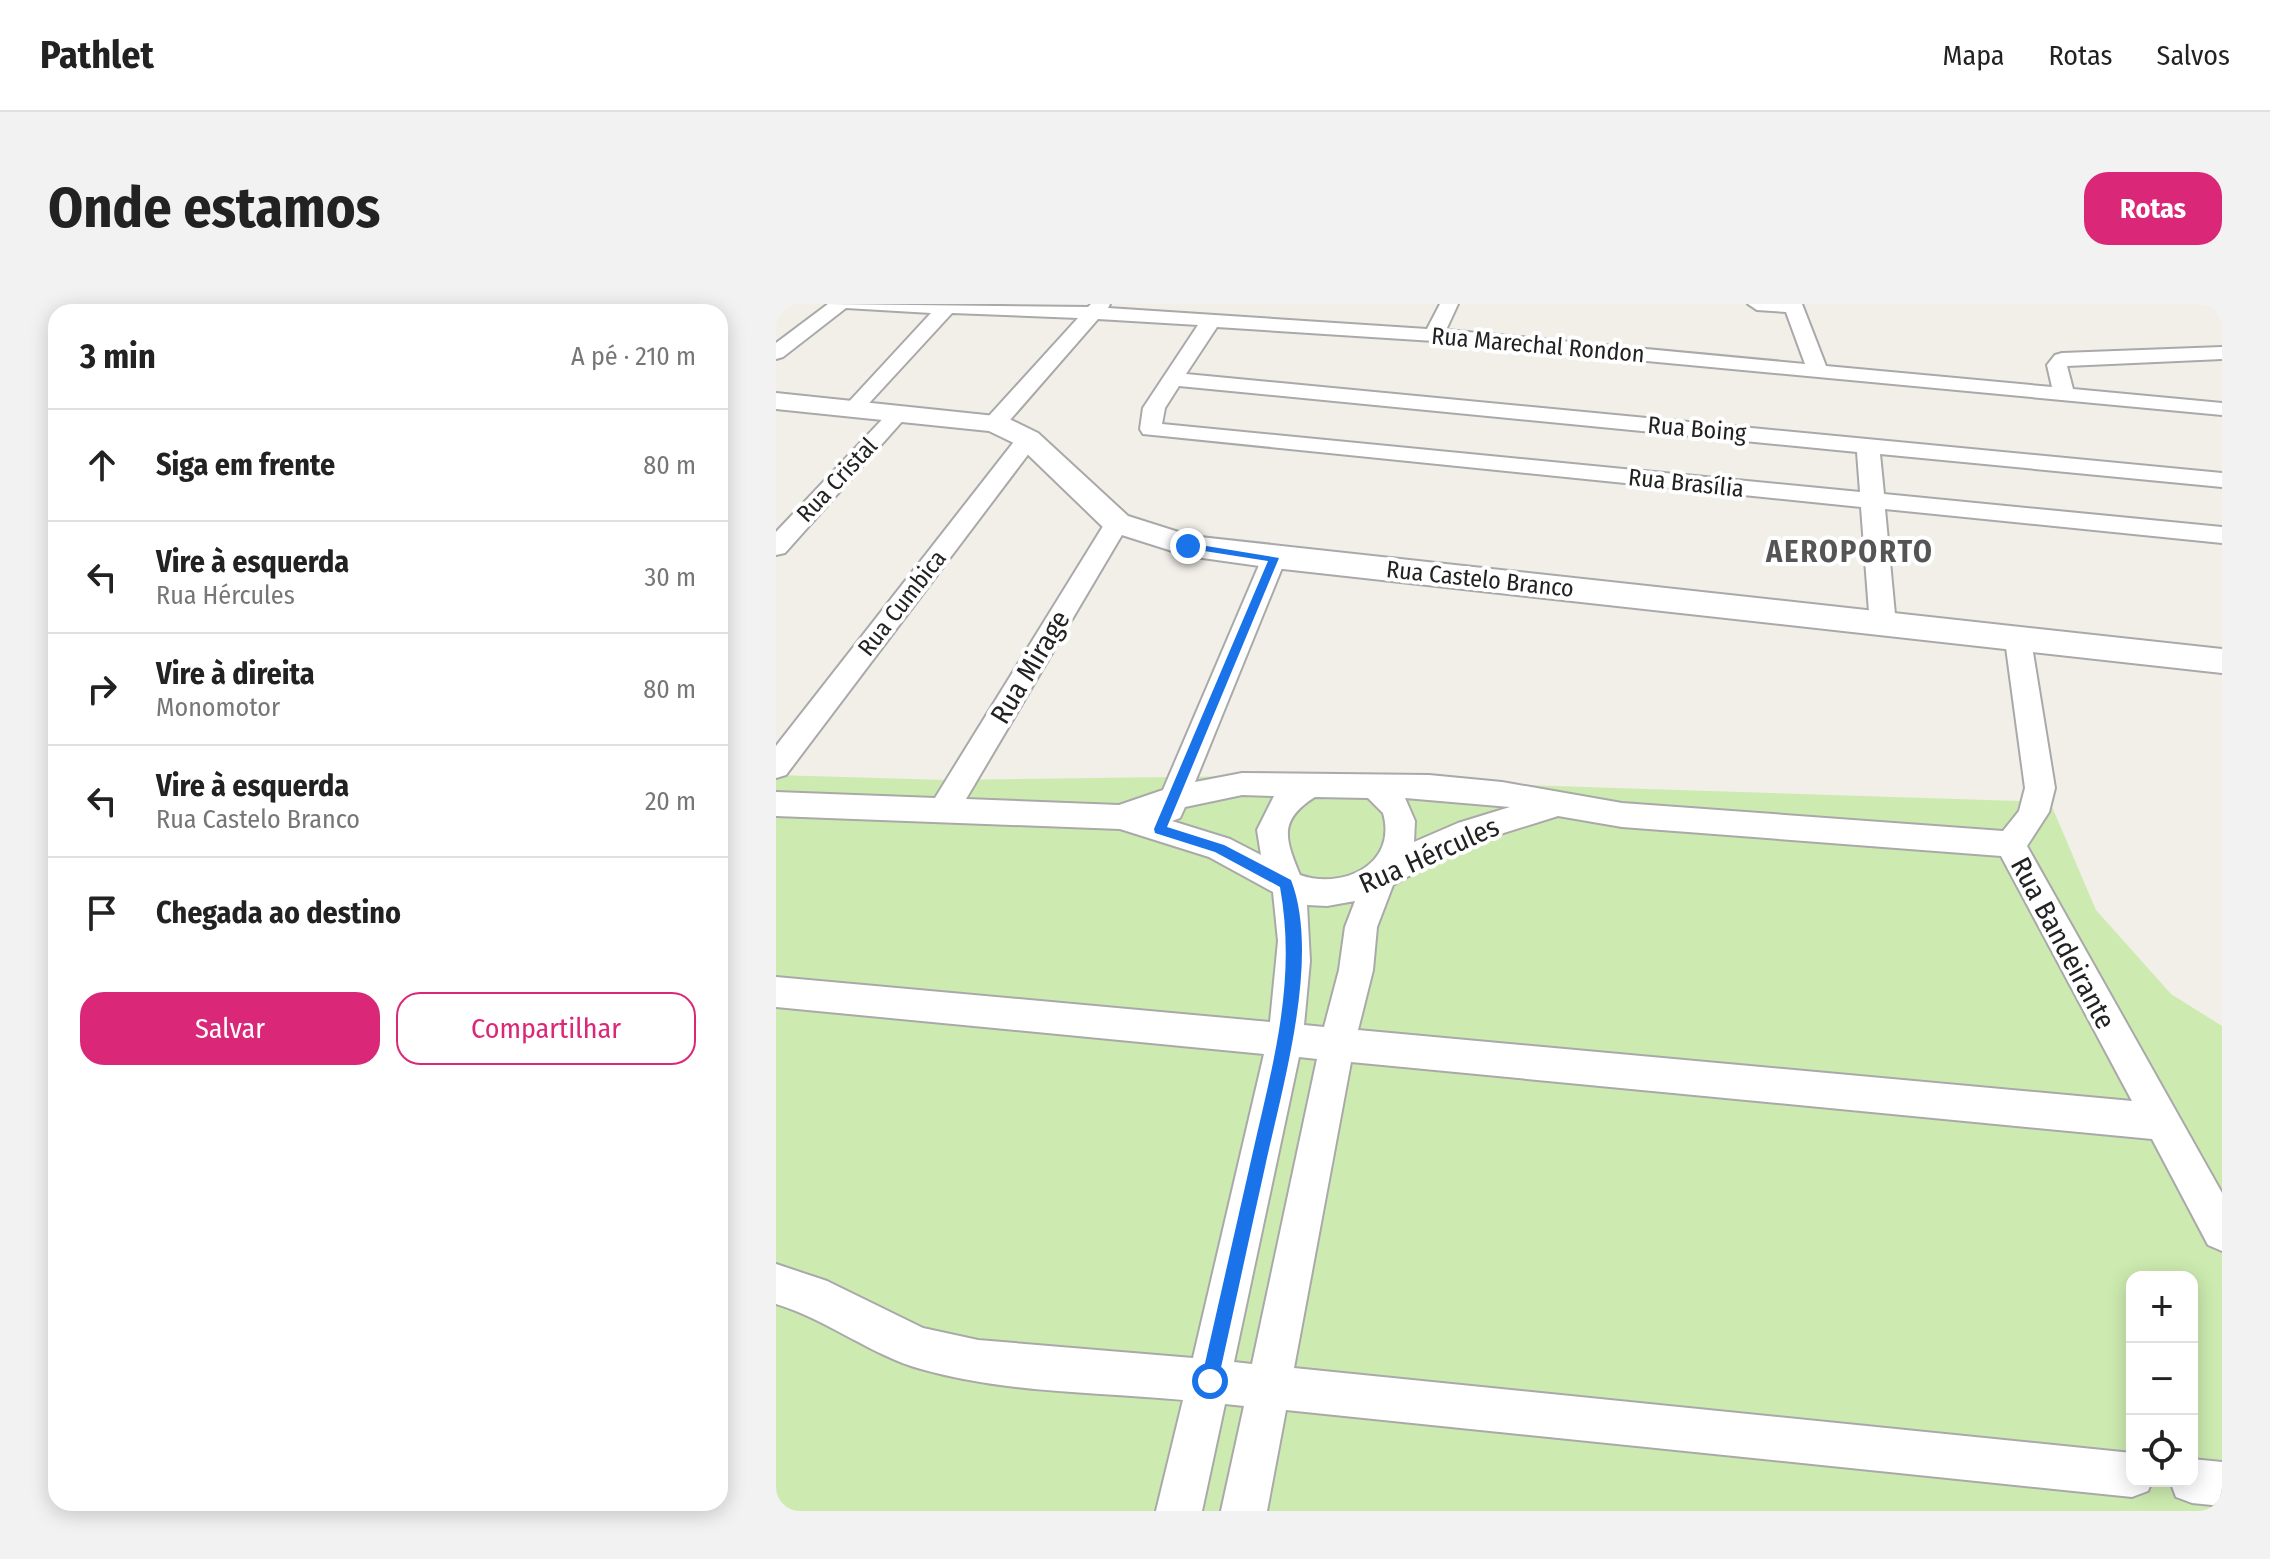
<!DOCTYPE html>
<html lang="pt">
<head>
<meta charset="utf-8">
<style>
	:root { --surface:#fff; --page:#f2f2f2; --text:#222; --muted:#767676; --line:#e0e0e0; --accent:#db2777 }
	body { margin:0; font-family:"Fira Sans Condensed",sans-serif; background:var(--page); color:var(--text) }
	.controls { position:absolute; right:24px; bottom:24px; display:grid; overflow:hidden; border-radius:16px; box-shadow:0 4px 20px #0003 }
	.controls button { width:72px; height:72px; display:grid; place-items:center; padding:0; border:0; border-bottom:2px solid var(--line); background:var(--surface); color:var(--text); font:40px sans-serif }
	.stop { position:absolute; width:24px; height:24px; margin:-18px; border:6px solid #1a73e8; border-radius:50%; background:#fff }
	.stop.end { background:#1a73e8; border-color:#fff; box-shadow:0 2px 8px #0008 }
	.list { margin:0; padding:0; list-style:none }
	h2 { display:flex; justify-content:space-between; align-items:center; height:104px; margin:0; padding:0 32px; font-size:34px }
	h2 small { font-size:26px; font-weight:400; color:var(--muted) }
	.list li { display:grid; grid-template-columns:52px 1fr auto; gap:24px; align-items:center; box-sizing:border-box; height:112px; padding:0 32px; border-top:2px solid var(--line) }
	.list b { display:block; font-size:30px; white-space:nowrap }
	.list p { margin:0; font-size:26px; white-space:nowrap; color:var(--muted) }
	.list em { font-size:26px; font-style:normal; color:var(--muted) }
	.actions { display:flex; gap:16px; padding:24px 32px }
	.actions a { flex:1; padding:18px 0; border:2px solid var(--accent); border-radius:24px; text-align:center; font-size:28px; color:var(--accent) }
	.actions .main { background:var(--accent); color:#fff }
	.icon { flex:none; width:44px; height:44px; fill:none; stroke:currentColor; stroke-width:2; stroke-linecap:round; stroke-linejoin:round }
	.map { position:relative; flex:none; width:1446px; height:1207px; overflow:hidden; border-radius:24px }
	header { display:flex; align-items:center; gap:48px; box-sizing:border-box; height:112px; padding:0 40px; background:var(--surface); border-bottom:2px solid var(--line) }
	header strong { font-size:38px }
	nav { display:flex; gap:44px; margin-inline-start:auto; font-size:28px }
	.intro { display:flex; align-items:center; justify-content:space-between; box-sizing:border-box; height:192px; padding:0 48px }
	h1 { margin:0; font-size:56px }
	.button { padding:20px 36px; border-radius:24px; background:var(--accent); color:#fff; font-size:28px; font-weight:700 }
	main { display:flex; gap:48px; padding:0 48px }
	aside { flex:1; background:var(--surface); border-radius:24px; box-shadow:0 4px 20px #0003 }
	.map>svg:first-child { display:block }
</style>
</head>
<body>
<header>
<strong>Pathlet</strong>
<nav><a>Mapa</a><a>Rotas</a><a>Salvos</a></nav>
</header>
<div class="intro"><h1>Onde estamos</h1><a class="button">Rotas</a></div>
<main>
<aside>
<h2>3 min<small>A pé · 210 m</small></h2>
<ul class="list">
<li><svg class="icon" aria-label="ahead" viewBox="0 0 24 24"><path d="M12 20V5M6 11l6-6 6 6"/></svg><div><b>Siga em frente</b></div><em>80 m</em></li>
<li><svg class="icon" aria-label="left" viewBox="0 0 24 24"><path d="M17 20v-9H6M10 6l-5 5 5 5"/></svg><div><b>Vire à esquerda</b><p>Rua Hércules</p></div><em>30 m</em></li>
<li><svg class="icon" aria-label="right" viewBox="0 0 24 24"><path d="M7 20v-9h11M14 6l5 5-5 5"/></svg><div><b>Vire à direita</b><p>Monomotor</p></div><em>80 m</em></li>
<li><svg class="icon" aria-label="left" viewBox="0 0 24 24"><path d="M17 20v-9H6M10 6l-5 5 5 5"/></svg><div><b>Vire à esquerda</b><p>Rua Castelo Branco</p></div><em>20 m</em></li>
<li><svg class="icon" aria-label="arrive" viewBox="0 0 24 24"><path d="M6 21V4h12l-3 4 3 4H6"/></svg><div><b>Chegada ao destino</b></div></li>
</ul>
<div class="actions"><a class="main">Salvar</a><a>Compartilhar</a></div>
</aside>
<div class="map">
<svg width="1446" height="1207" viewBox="0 0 1446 1207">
	<rect width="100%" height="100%" fill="#f2efe9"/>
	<path fill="#cdebb0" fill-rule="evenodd" d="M0 471 171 476 473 472 1274 498 1320 606 1395 690 1446 722V1207H0ZM1356 973H1416V1177H1356Z"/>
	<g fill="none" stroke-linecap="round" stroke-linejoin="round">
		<g stroke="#a9a9a9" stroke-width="4">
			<g id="minor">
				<path d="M52 0 312 3 315 0H334L332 4 651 25 664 0H682L670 26 1029 60 1010 8 981 6 972 0H1026L1050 62 1276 83 1271 61 1279 51 1286 49 1446 43V55L1291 62 1297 85 1446 99V111L658 37 441 23 410 70 1446 169V183L1104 150 1108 190 1446 223V239L1109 205 1120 321 1116 327 1107 330 1098 327 1094 321 1085 203 367 130 364 125 367 104 422 21 322 15 227 124H211L208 119 211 114 302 14 176 9 84 109 77 111 66 105 70 101 155 9 70 4 7 53 0 55V39ZM403 82 1081 148 1084 188 386 120 389 104Z"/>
				<polygon points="123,103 130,105 134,109 130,113 9,249 0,251 0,228 116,105"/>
				<polygon points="252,128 260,130 263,135 260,140 10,471 0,474 0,442 244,130"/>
				<path d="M341 212 349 214 353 219 190 495 343 501 387 486 486 254 489 248H507L510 254 419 478 466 469 653 471 726 478 846 499 1227 527 1243 507 1249 484 1229 336 1233 330 1242 327 1251 330 1255 336 1279 484 1273 508 1251 542 1446 889V947L1432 941 1376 835 575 758 518 1064 1356 1149V1177H1376L1372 1187 1356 1193 510 1106 491 1207H445L468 1102 449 1100 426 1207H380L407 1096C321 1088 229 1089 145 1065 97 1052 52 1016 0 1000V960L51 977 147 1024 202 1036 417 1054 488 750 0 703V673L494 718 502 637 497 588 433 553 344 525 0 512V488L159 494 329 219 333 214ZM466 491 498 492 481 526 485 551 454 535 396 517 404 514 409 503ZM539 493 592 494 607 509C622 561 566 586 524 571 509 535 502 516 539 493ZM629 494 734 503 682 519 638 538 639 517ZM782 512 846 523 1225 552 1356 797 582 726 597 666 601 623 617 581 668 552 702 537ZM579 597 569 623 563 666 548 723 528 721 534 657 531 601 551 602ZM523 753 541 755 476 1060 458 1058Z"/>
				<polygon points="1416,1155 1446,1158 1446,1202 1416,1199 1400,1193 1394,1177 1416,1177"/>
			</g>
		</g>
		<g stroke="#a9a9a9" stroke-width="4">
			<polygon id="tertiary" points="0,89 229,113 262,129 352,212 415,232 1446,345 1446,369 498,264 412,252 330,226 242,141 213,127 0,105"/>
		</g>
		<use href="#minor" fill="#fff" fill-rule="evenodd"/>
		<use href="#tertiary" fill="#fff" fill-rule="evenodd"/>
	</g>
	<path fill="#1a73e8" d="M412 239 503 254 391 523 448 541 515 576C545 653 506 784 489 863 473 934 458 1006 442 1077L440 1083 434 1086 428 1083 425 1077C442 1002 459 927 476 852 497 759 521 678 504 583L439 548 379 529 378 525 492 257 409 244V240Z"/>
	<g text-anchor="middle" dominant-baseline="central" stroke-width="8" stroke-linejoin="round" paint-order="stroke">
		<g font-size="24" fill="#222" stroke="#fff">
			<text transform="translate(762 41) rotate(5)">Rua Marechal Rondon</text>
			<text transform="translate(921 125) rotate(5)">Rua Boing</text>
			<text transform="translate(61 176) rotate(-47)">Rua Cristal</text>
			<text transform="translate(910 179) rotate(6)">Rua Brasília</text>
			<text transform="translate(704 275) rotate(6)">Rua Castelo Branco</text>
			<text transform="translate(126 299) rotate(-52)">Rua Cumbica</text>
		</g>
		<g font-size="28" fill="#222" stroke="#fff">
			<text transform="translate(254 363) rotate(-59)">Rua Mirage</text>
			<text transform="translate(653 551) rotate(-24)">Rua Hércules</text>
			<text transform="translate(1287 639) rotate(62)">Rua Bandeirante</text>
		</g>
		<g font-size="30" font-weight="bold" letter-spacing="2" fill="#555" stroke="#fff">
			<text x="1074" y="248">AEROPORTO</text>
		</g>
	</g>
</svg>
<div class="controls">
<button>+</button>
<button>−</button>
<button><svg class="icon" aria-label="locate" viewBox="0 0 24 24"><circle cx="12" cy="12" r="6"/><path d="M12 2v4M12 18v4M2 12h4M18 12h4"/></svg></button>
</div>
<div class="stop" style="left:434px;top:1077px"></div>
<div class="stop end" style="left:412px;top:242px"></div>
</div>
</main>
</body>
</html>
